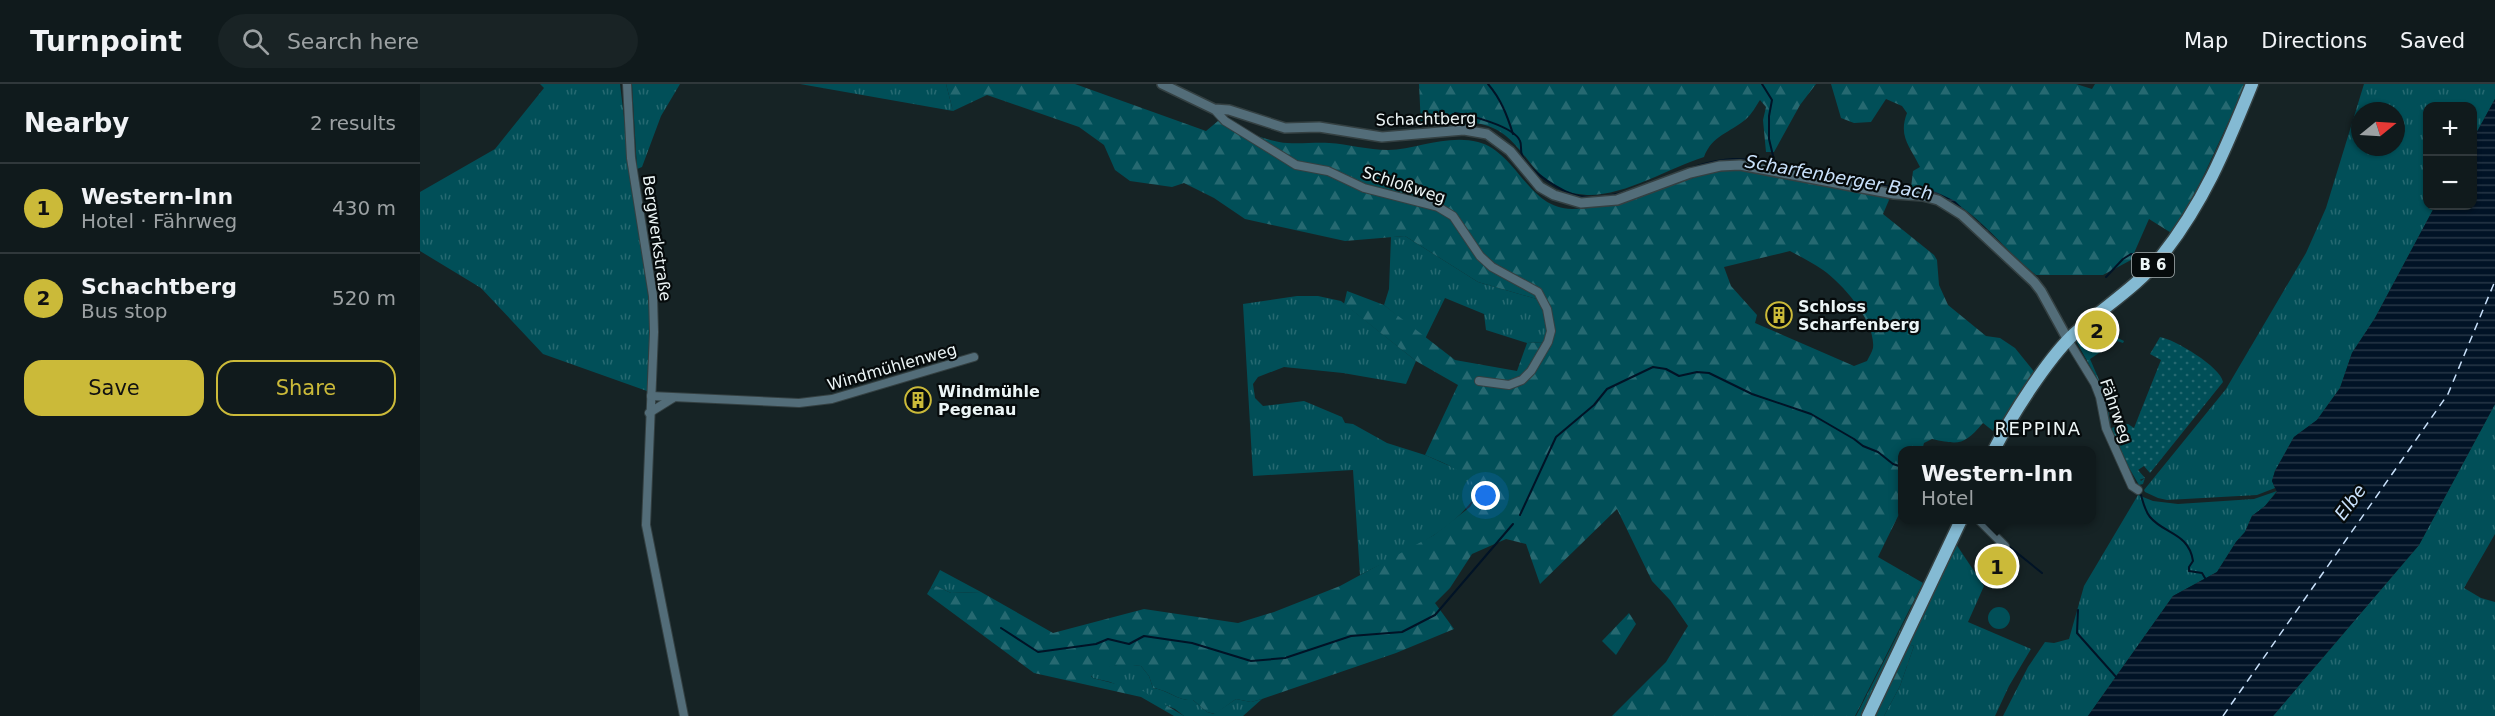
<!DOCTYPE html>
<html lang="en">
<head>
<meta charset="utf-8">
<style>
	:root { --surface:#101a1c; --page:#192325; --text:#f1f3f6; --muted:#9ca1a3; --line:#30383b; --accent:#cbba39 }
	body { margin:0; font-family:"DejaVu Sans",sans-serif; background:var(--page); color:var(--text) }
	.controls { position:absolute; right:18px; top:18px; display:grid; overflow:hidden; border-radius:12px; box-shadow:0 2px 4px #0004 }
	.controls button { width:54px; height:54px; display:grid; place-items:center; padding:0; border:0; border-bottom:2px solid var(--line); background:var(--surface); color:var(--text); font:30px sans-serif }
	.compass { position:absolute; left:1931px; top:18px; width:54px; height:54px; border-radius:50%; background:var(--surface); box-shadow:0 2px 4px #0004; rotate:72deg }
	.you { position:absolute; left:1066px; top:412px; width:21px; height:21px; margin:-15px; border:4px solid #fff; border-radius:50%; background:#1a73e8; box-shadow:0 0 0 9px #1a73e833 }
	.badge { display:grid; place-items:center; width:39px; height:39px; border-radius:50%; background:var(--accent); color:#111; font-size:20px; font-weight:700 }
	.pin { position:absolute; translate:-50% -50%; border:3px solid #fff; box-shadow:0 2px 6px #0006 }
	.popup { position:absolute; left:1478px; top:362px; width:198px; height:78px; box-sizing:border-box; display:grid; place-content:center; border-radius:12px; background:var(--surface); filter:drop-shadow(0 2px 4px #0005); font-size:20px; white-space:nowrap; color:var(--muted) }
	.popup b { font-size:22px; color:var(--text) }
	.popup::after { content:''; position:absolute; left:50%; top:100%; margin-left:-12px; border:12px solid transparent; border-top-color:var(--surface) }
	.list { margin:0; padding:0; list-style:none }
	h2 { display:flex; justify-content:space-between; align-items:center; height:78px; margin:0; padding:0 24px; font-size:26px }
	h2 small { font-size:20px; font-weight:400; color:var(--muted) }
	.list li { display:grid; grid-template-columns:39px 1fr auto; gap:18px; align-items:center; box-sizing:border-box; height:90px; padding:0 24px; border-top:2px solid var(--line) }
	.list b { display:block; font-size:22px; white-space:nowrap }
	.list p { margin:0; font-size:20px; white-space:nowrap; color:var(--muted) }
	.list em { font-size:20px; font-style:normal; color:var(--muted) }
	.actions { display:flex; gap:12px; padding:18px 24px }
	.actions a { flex:1; padding:14px 0; border:2px solid var(--accent); border-radius:18px; text-align:center; font-size:21px; color:var(--accent) }
	.actions .main { background:var(--accent); color:#111 }
	.icon { flex:none; width:33px; height:33px; fill:none; stroke:currentColor; stroke-width:2; stroke-linecap:round; stroke-linejoin:round }
	.map { position:relative; flex:none; width:2075px; height:632px; overflow:hidden }
	header { display:flex; align-items:center; gap:36px; box-sizing:border-box; height:84px; padding:0 30px; background:var(--surface); border-bottom:2px solid var(--line) }
	header strong { font-size:28px }
	nav { display:flex; gap:33px; margin-inline-start:auto; font-size:21px }
	.search { width:420px; height:54px; background:var(--page); display:flex; align-items:center; gap:15px; box-sizing:border-box; padding:0 21px; border-radius:33px; color:var(--muted); font-size:22px }
	main { display:flex }
	aside { flex:1; background:var(--surface) }
	.map>svg:first-child { display:block }
</style>
</head>
<body>
<header>
<strong>Turnpoint</strong>
<div class="search"><svg class="icon" aria-label="search" viewBox="0 0 24 24"><circle cx="10" cy="10" r="6"/><path d="M15 15l6 6"/></svg>Search here</div>
<nav><a>Map</a><a>Directions</a><a>Saved</a></nav>
</header>
<main>
<aside>
<h2>Nearby<small>2 results</small></h2>
<ul class="list">
<li><span class="badge">1</span><div><b>Western-Inn</b><p>Hotel · Fährweg</p></div><em>430 m</em></li>
<li><span class="badge">2</span><div><b>Schachtberg</b><p>Bus stop</p></div><em>520 m</em></li>
</ul>
<div class="actions"><a class="main">Save</a><a>Share</a></div>
</aside>
<div class="map">
<svg width="2075" height="632" viewBox="0 0 2075 632">
	<defs>
		<pattern id="grass-tufts" width="24" height="20" patternUnits="userSpaceOnUse" patternTransform="scale(1.5)"><rect width="24" height="20" fill="#014f58"/><path d="M3 7l-1-3M5 7V3M7 7l1-3M15 17l-1-3M17 17v-4M19 17l1-3" fill="none" stroke="#266971"/></pattern>
		<pattern id="forest-firs" width="22" height="20" patternUnits="userSpaceOnUse" patternTransform="scale(1.5)"><rect width="22" height="20" fill="#014f58"/><path d="M5 1l3.5 6h-7zM16 11l3.5 6h-7z" fill="#266971"/></pattern>
		<pattern id="park-dots" width="8" height="8" patternUnits="userSpaceOnUse" patternTransform="scale(1.5)"><rect width="8" height="8" fill="#014f58"/><path d="M2 2h.1M6 6h.1" fill="none" stroke="#266971" stroke-width="1.8" stroke-linecap="round"/></pattern>
		<pattern id="water-rules" width="6" height="5" patternUnits="userSpaceOnUse" patternTransform="scale(1.5)"><rect width="6" height="5" fill="#011326"/><path d="M0 2.5h6" fill="none" stroke="#263646"/></pattern>
	</defs>
	<rect width="100%" height="100%" fill="#162325"/>
	<g fill="url(#grass-tufts)" fill-rule="evenodd">
		<polygon points="120,0 200,0 212,101 226,185 230,237 227,307 123,270 61,204 0,167 0,108 75,65 124,4"/>
		<polygon points="212,0 260,0 241,32 222,83 217,85"/>
		<polygon points="380,0 526,0 533,27"/>
		<path d="M1944 0H2075V15L2053 55 2052 22H2008V122H2015L1955 234 1932 269 1920 304 1897 336 1874 353 1855 387 1852 397 1855 404 1837 411 1747 416 1738 414 1725 408 1724 406 1806 305 1886 169 1906 124ZM1940 27H1976V63H1940Z"/>
		<path d="M985 152 1058 198 1120 216C1127 231 1128 242 1125 258L1107 259 1066 246 1064 230 1025 214 1005 255 964 221 969 205 971 153Z"/>
		<path d="M877 212H898L921 217 996 277 986 300 923 289 864 283 838 293 833 300 835 314 843 322 884 317 922 333 925 339 933 340 967 359 1005 371 1048 390 1059 407C1033 449 982 469 940 491L933 386 833 392 823 220Z"/>
		<polygon points="1685,248 1704,257 1703,259 1697,257 1670,275 1686,312 1691,344 1697,359 1706,377 1721,397 1725,394 1723,400 1719,401 1705,377 1690,345 1686,320 1680,300 1656,257 1660,254 1667,260"/>
		<polygon points="2075,320 2075,450 2044,504 2061,514 2075,518 2075,632 1853,632 1999,461"/>
		<polygon points="1857,407 1845,422 1832,432 1825,448 1816,458 1797,488 1753,512 1668,632 1583,632 1608,583 1625,558 1634,559 1649,555 1664,502 1718,411 1733,417 1758,420 1834,415"/>
		<polygon points="1536,460 1564,502 1548,538 1611,565 1589,602 1575,632 1464,632 1480,602 1494,562 1488,560"/>
		<polygon points="520,486 561,508 531,509 516,502 510,505"/>
		<polygon points="1510,487 1510,490 1443,632 1436,632"/>
		<path d="M705 580 721 582 729 592 733 604C750 607 757 617 773 616L787 628 794 630 816 615 831 618 842 615 823 632H764L755 625 690 598 673 594 671 591 683 583Z"/>
	</g>
	<g fill="url(#forest-firs)" fill-rule="evenodd">
		<path d="M526 0H655L786 47 798 37C818 44 838 54 859 58 874 61 893 58 909 59 928 60 948 66 968 66 997 65 1028 50 1058 58 1097 68 1108 125 1152 125 1211 125 1261 89 1319 85L1467 112 1469 116 1463 130 1514 171 1517 176 1519 201 1528 221 1566 252 1580 254 1595 264 1616 290 1586 334 1576 338 1573 347 1563 339C1544 361 1540 361 1512 355L1504 359 1502 366H1482V424L1458 473 1503 499 1435 632H1192L1246 578 1268 542 1250 516 1232 497 1197 425 1120 500 1106 460 1086 455 1052 470 1030 504 1015 519 1034 545 976 569 842 615 831 618 816 615 795 630 787 628 773 616C757 617 751 607 733 604L729 592 721 582C702 580 687 580 671 592L673 594 723 607 764 632H754L721 613 614 589 507 510 510 505 516 502 531 509 561 508 633 549 724 525 818 539 854 528 920 502 1014 451 1050 423 1059 407C1046 387 1026 380 1005 371L1038 301 996 277 924 220 927 207 964 221 1035 276 1097 287 1107 259 1125 258C1128 242 1127 231 1120 216L1058 198 985 152 925 157 825 135 794 114 764 99 752 103 710 97 695 86 684 61 659 43 567 11 533 27ZM1370 167C1381 173 1393 179 1403 186 1423 200 1456 238 1453 264 1452 268 1449 273 1447 277L1434 282 1335 239 1337 231 1311 202 1304 183Z"/>
		<path d="M999 0H1396L1380 21 1354 68H1346L1343 36 1346 23 1340 16C1336 22 1332 30 1326 35 1310 49 1292 51 1284 73 1249 84 1205 112 1167 111 1107 108 1110 51 1061 40 1042 36 1020 40 1001 42Z"/>
		<path d="M1411 0H1656L1672 5 1675 0H1826L1783 93 1753 150 1729 135 1711 176 1683 191H1616C1576 160 1546 108 1491 104L1493 87 1500 83C1490 62 1478 53 1487 29L1482 22 1466 15 1451 38 1434 39 1421 34Z"/>
		<polygon points="1209,529 1216,540 1196,571 1182,557"/>
		<polygon points="1488,560 1494,562 1480,602 1464,632 1453,632"/>
	</g>
	<path fill="url(#park-dots)" d="M1740 253C1754 255 1801 283 1803 298L1730 389 1724 382 1718 386 1725 394 1719 396 1706 377 1691 344 1708 340 1714 344 1741 276 1730 270Z"/>
	<circle fill="#014f58" cx="1579" cy="534" r="11"/>
	<g fill="url(#water-rules)">
		<polygon points="2075,15 2075,320 1999,461 1853,632 1668,632 1753,512 1797,488 1816,458 1825,448 1832,432 1845,422 1857,408 1852,397 1855,387 1874,353 1897,336 1920,304 1932,269 1955,234 2015,122 2052,122 2053,55"/>
		<path d="M1491 104 1516 108 1535 117 1625 203C1618 200 1611 190 1605 184 1574 154 1539 107 1491 106Z"/>
	</g>
	<g fill="none" stroke-linecap="round" stroke-linejoin="round">
		<g stroke="#011326" stroke-width="2">
			<path d="M1068 0C1081 15 1087 31 1093 50"/>
			<polyline points="1342,0 1352,16 1349,32 1349,55 1355,80"/>
			<path d="M1035 29C1049 31 1094 42 1100 57 1102 61 1100 66 1102 71 1108 87 1143 109 1159 112 1209 120 1262 77 1313 75 1336 74 1362 83 1385 88 1420 95 1457 102 1493 105"/>
			<polyline points="1686,193 1703,175 1711,170 1719,171 1726,177"/>
			<path d="M1721 411C1723 418 1725 427 1730 433 1744 450 1769 449 1773 477L1769 483V487L1782 489 1785 494"/>
			<polyline points="1100,431 1136,353 1174,321 1187,305 1233,283 1246,285 1259,292 1277,288 1289,289 1332,310 1391,330 1434,355 1443,362 1458,368 1473,380 1482,383"/>
			<polyline points="1586,460 1622,489"/>
			<polyline points="1658,526 1657,549 1697,594"/>
			<polyline points="581,544 618,568 676,560 688,555 709,560 724,552 772,559 831,577 865,574 931,552 982,548 1015,531 1093,440"/>
		</g>
		<polyline stroke="#c9e1fb" stroke-width="1.5" stroke-dasharray="8 6" stroke-linecap="butt" points="1803,632 2028,310 2075,197"/>
		<g stroke="#344042" stroke-width="10">
			<g id="minor">
				<polyline points="207,0 211,74 233,212 234,248 226,441 264,632"/>
				<polyline points="794,25 805,37 876,81 908,87 944,104 1018,123 1033,132 1060,172 1072,183 1118,208 1127,225 1131,247 1128,258 1111,287 1102,296 1089,301 1059,297"/>
				<polyline points="1648,256 1675,300 1680,313 1686,344 1712,402 1718,406"/>
				<polyline points="231,312 379,319 412,315 554,273"/>
				<polyline points="229,329 253,314"/>
				<polyline points="1559,436 1585,462"/>
			</g>
		</g>
		<g stroke="#344042" stroke-width="12">
			<polyline id="tertiary" points="742,0 794,25 809,26 865,44 899,43 962,53 1044,46 1067,50 1090,67 1120,103 1134,111 1161,119 1197,116 1270,89 1300,82 1320,81 1474,110 1503,112 1518,116 1542,131 1614,198 1621,207 1648,256"/>
		</g>
		<g stroke="#344042" stroke-width="15">
			<g id="primary">
				<path d="M1574 366C1590 334 1628 274 1654 250 1682 224 1717 203 1740 174 1784 119 1806 64 1832 0"/>
				<polyline points="1448,632 1541,436"/>
			</g>
		</g>
		<use href="#minor" stroke="#536d79" stroke-width="8"/>
		<use href="#tertiary" stroke="#536d79" stroke-width="9"/>
		<use href="#primary" stroke="#84bad3" stroke-width="12"/>
	</g>
	<defs>
		<g id="building-ring" transform="scale(1.35)"><circle r="9.5" fill="#060b0c" stroke="#cbba39" stroke-width="1.5"/><path d="M-4-6H4V6H1V3H-1V6H-4ZM-2.5-4.3h1.7v1.8h-1.7ZM.8-4.3h1.7v1.8H.8ZM-2.5-1h1.7V.8h-1.7ZM.8-1h1.7V.8H.8Z" fill="#cbba39"/></g>
	</defs>
	<g fill-rule="evenodd">
		<use href="#building-ring" x="1359" y="231"/>
		<use href="#building-ring" x="498" y="316"/>
	</g>
	<g text-anchor="middle" dominant-baseline="central" stroke-width="4.5" stroke-linejoin="round" paint-order="stroke">
		<rect fill="#060b0c" stroke="#a7afb0" stroke-width="1.5" x="1712" y="169" width="42" height="24" rx="4.5"/>
		<g font-size="15" font-weight="bold" fill="#ecf5f6">
			<text x="1733" y="181">B 6</text>
		</g>
		<g font-size="16" fill="#ecf5f6" stroke="#060b0c">
			<text transform="translate(1006 35) rotate(-1)">Schachtberg</text>
			<text transform="translate(984 101) rotate(18)">Schloßweg</text>
			<text transform="translate(237 154) rotate(82)">Bergwerkstraße</text>
			<text transform="translate(472 283) rotate(-16)">Windmühlenweg</text>
			<text transform="translate(1696 327) rotate(71)">Fährweg</text>
		</g>
		<g font-size="16" font-weight="bold" fill="#ecf5f6" stroke="#060b0c" text-anchor="start">
			<text x="1378" y="222">Schloss<tspan x="1378" dy="18">Scharfenberg</tspan></text>
			<text x="518" y="307">Windmühle<tspan x="518" dy="18">Pegenau</tspan></text>
		</g>
		<g font-size="18" font-style="italic" fill="#c9e1fb" stroke="#060b0c">
			<text transform="translate(1419 93) rotate(10)">Scharfenberger Bach</text>
			<text transform="translate(1930 418) rotate(-54)">Elbe</text>
		</g>
		<g font-size="18" letter-spacing="1.5" fill="#ecf5f6" stroke="#060b0c">
			<text x="1618" y="344">REPPINA</text>
		</g>
	</g>
</svg>
<div class="controls">
<button>+</button>
<button>−</button>
</div>
<svg class="compass" viewBox="-18 -18 36 36"><path d="M0-13l5 13h-10z" fill="#e53935"/><path d="M0 13l5-13h-10z" fill="#9ca1a3"/></svg>
<div class="you"></div>
<div class="pin badge" style="left:1577px;top:482px">1</div>
<div class="popup"><b>Western-Inn</b>Hotel</div>
<div class="pin badge" style="left:1677px;top:246px">2</div>
</div>
</main>
</body>
</html>
